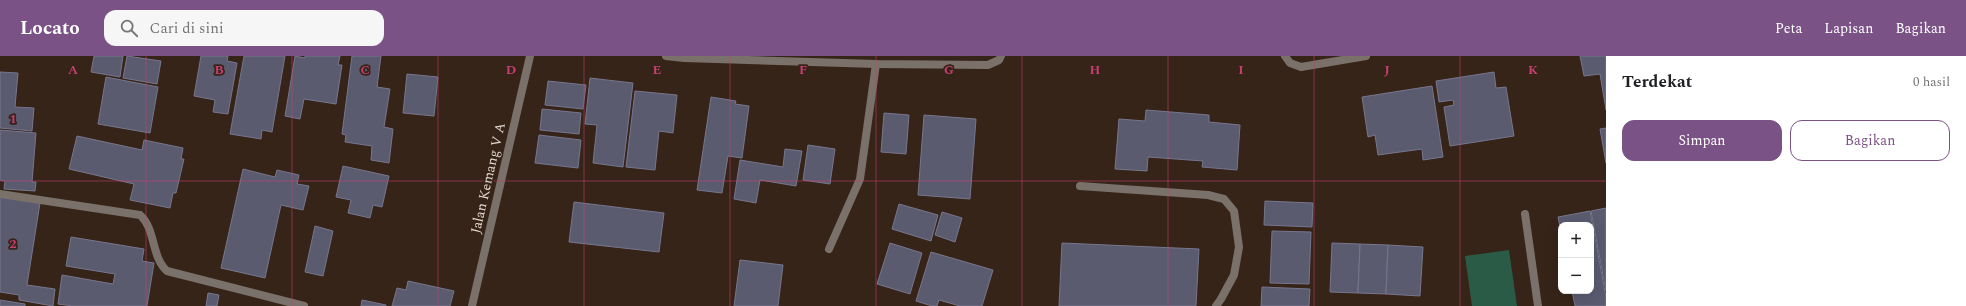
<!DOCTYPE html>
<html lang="id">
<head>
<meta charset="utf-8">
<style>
	:root { --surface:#fff; --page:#f6f6f6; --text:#202124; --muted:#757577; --line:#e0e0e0; --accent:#7b5286 }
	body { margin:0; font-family:Spectral,serif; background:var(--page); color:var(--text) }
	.controls { position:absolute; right:12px; bottom:12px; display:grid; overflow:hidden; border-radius:8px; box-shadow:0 4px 16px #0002 }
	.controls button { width:36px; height:36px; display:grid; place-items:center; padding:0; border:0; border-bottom:1px solid var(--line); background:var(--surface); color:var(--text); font:20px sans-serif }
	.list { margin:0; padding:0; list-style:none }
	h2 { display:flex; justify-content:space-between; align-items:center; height:52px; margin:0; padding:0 16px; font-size:17px }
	h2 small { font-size:13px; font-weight:400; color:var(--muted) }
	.actions { display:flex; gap:8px; padding:12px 16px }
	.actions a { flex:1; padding:9px 0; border:1px solid var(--accent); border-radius:12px; text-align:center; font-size:14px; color:var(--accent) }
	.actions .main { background:var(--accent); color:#fff }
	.icon { flex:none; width:22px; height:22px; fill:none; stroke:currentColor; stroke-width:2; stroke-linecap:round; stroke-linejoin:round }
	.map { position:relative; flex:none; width:1606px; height:250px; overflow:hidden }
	header { display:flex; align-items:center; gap:24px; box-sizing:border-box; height:56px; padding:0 20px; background:var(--accent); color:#fff }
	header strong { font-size:19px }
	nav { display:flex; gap:22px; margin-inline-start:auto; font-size:14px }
	.search { width:280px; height:36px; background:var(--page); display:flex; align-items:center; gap:10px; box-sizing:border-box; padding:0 14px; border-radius:12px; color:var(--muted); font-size:15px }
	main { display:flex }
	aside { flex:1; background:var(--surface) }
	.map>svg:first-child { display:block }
</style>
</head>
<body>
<header>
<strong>Locato</strong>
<div class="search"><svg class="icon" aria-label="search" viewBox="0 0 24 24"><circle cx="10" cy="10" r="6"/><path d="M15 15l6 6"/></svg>Cari di sini</div>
<nav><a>Peta</a><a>Lapisan</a><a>Bagikan</a></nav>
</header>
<main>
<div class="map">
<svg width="1606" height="250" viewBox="0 0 1606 250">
	<rect width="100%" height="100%" fill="#362418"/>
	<polygon fill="#2a5b46" points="1509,194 1517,250 1472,250 1465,200"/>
	<g fill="#5b5b70" stroke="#77768d">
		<polygon points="94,0 123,0 120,21 91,16"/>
		<polygon points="127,0 161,5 157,28 123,22"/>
		<polygon points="201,0 228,0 227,5 237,7 228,58 213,56 215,44 194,40"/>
		<polygon points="244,0 285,0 272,76 262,74 261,83 230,78"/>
		<polygon points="295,0 305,2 305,0 340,0 338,9 342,9 336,48 304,43 300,63 285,60"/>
		<polygon points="352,0 381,0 377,31 390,33 384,71 393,73 389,107 371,104 372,90 345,86 346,79 342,78"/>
		<polygon points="1580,0 1606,0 1606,54 1600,18 1584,20"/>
		<polygon points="0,16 18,17 15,51 34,52 32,75 0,72"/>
		<polygon points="1494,16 1496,32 1506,31 1514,80 1450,90 1444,51 1454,49 1453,44 1439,46 1436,25"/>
		<polygon points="407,18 438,21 434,60 403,57"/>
		<polygon points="106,21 158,31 150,77 98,68"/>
		<polygon points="590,22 633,27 623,111 593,107 597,69 585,68"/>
		<polygon points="548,25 586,29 583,53 545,49"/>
		<polygon points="1432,30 1443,101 1423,104 1422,93 1378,99 1375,79 1368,81 1362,41"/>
		<polygon points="635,35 677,39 673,77 659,75 655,114 626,111"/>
		<polygon points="711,41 736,45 735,48 749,50 742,102 728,100 722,137 697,134"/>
		<polygon points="542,53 581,57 579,78 540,74"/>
		<polygon points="1146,54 1209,59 1209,66 1240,69 1237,114 1202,111 1203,105 1148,101 1147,115 1115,113 1119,63 1145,65"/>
		<polygon points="884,57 909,59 906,98 881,96"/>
		<polygon points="924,59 976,63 970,143 918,139"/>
		<polygon points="1606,72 1606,107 1600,73"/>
		<polygon points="0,74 36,77 32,126 36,126 35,135 4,133 5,125 0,124"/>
		<polygon points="539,79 581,84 578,112 535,107"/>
		<polygon points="77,80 142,94 144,84 183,92 181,103 184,103 176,137 173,137 170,152 130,144 134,128 69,113"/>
		<polygon points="808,89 835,93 830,128 803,124"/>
		<polygon points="785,93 802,95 796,130 760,124 756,147 734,143 740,104 783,111"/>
		<polygon points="343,110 389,120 382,151 373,149 370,162 348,157 351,144 336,141"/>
		<polygon points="243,113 275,121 277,114 299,119 297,128 309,130 303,154 281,149 265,222 221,212"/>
		<polygon points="0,140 40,147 27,229 55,233 53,250 19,244 19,239 0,236"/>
		<polygon points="1265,145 1313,147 1312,171 1264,169"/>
		<polygon points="574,146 664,157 659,196 569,186"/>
		<polygon points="899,148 938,159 931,185 892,173"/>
		<polygon points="1606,152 1606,235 1591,155"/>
		<polygon points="1590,155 1606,241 1606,250 1575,250 1572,235 1591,235 1591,169 1561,169 1561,176 1558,161"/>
		<polygon points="942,156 962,162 955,186 935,179"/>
		<polygon points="315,170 333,175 323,220 305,216"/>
		<polygon points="1272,175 1311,176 1309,228 1270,227"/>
		<polygon points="71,181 144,193 142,205 154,207 147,250 73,250 58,248 62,219 113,228 115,218 66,210"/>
		<polygon points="890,187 922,197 910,238 877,228"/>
		<polygon points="1062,187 1199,193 1196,250 1059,250"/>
		<polygon points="1332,187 1360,188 1358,237 1330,236"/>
		<polygon points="1360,188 1388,189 1386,238 1358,237"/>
		<polygon points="1388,189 1423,191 1420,240 1386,238"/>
		<polygon points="931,196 993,214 982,250 960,250 939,244 937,250 932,250 916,245"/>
		<polygon points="740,204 783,209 778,250 734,250"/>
		<polygon points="408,225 454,235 450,250 392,250 397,232 406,234"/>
		<polygon points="1262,231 1310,233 1309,250 1261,250"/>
		<polygon points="208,237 219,239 217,250 206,250"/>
		<polygon points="0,244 25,248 25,250 0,250"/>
		<polygon points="362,244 386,249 386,250 361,250"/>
	</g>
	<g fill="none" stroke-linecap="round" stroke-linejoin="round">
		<g stroke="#7a716a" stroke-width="8">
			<polyline points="666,0 684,2 876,8 988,9 999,4 1001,0"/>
			<polyline points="1285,0 1290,7 1301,11 1366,0"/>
			<polyline points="1080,130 1208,139 1224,143 1234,155 1239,191 1234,219 1221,243 1216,250"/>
			<path d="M0 138 140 159C156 173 151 201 167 215L304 250"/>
			<polyline points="1525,158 1538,250"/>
			<polyline points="829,193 860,123 876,8"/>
			<polyline points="472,250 530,0"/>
		</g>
	</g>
	<path fill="none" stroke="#c93e72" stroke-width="1" stroke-opacity="0.55" d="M146 0V250M292 0V250M438 0V250M584 0V250M730 0V250M876 0V250M1022 0V250M1168 0V250M1314 0V250M1460 0V250M0 125H1606"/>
	<g text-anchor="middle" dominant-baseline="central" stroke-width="3.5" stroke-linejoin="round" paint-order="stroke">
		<g font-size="14" fill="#e3d7cf" stroke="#362418">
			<text transform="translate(488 122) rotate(-77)">Jalan Kemang V A</text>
		</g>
	</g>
	<g font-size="13" text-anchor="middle" font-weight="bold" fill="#c93e72" stroke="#362418" stroke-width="3.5" stroke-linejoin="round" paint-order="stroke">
		<text x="73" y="18">A</text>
		<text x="219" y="18">B</text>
		<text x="365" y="18">C</text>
		<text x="511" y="18">D</text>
		<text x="657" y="18">E</text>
		<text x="803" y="18">F</text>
		<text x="949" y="18">G</text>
		<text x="1095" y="18">H</text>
		<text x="1241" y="18">I</text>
		<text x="1387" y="18">J</text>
		<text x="1533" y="18">K</text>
		<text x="13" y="67">1</text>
		<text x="13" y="192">2</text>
	</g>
</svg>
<div class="controls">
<button>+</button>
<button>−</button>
</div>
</div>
<aside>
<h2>Terdekat<small>0 hasil</small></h2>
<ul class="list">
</ul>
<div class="actions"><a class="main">Simpan</a><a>Bagikan</a></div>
</aside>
</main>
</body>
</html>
